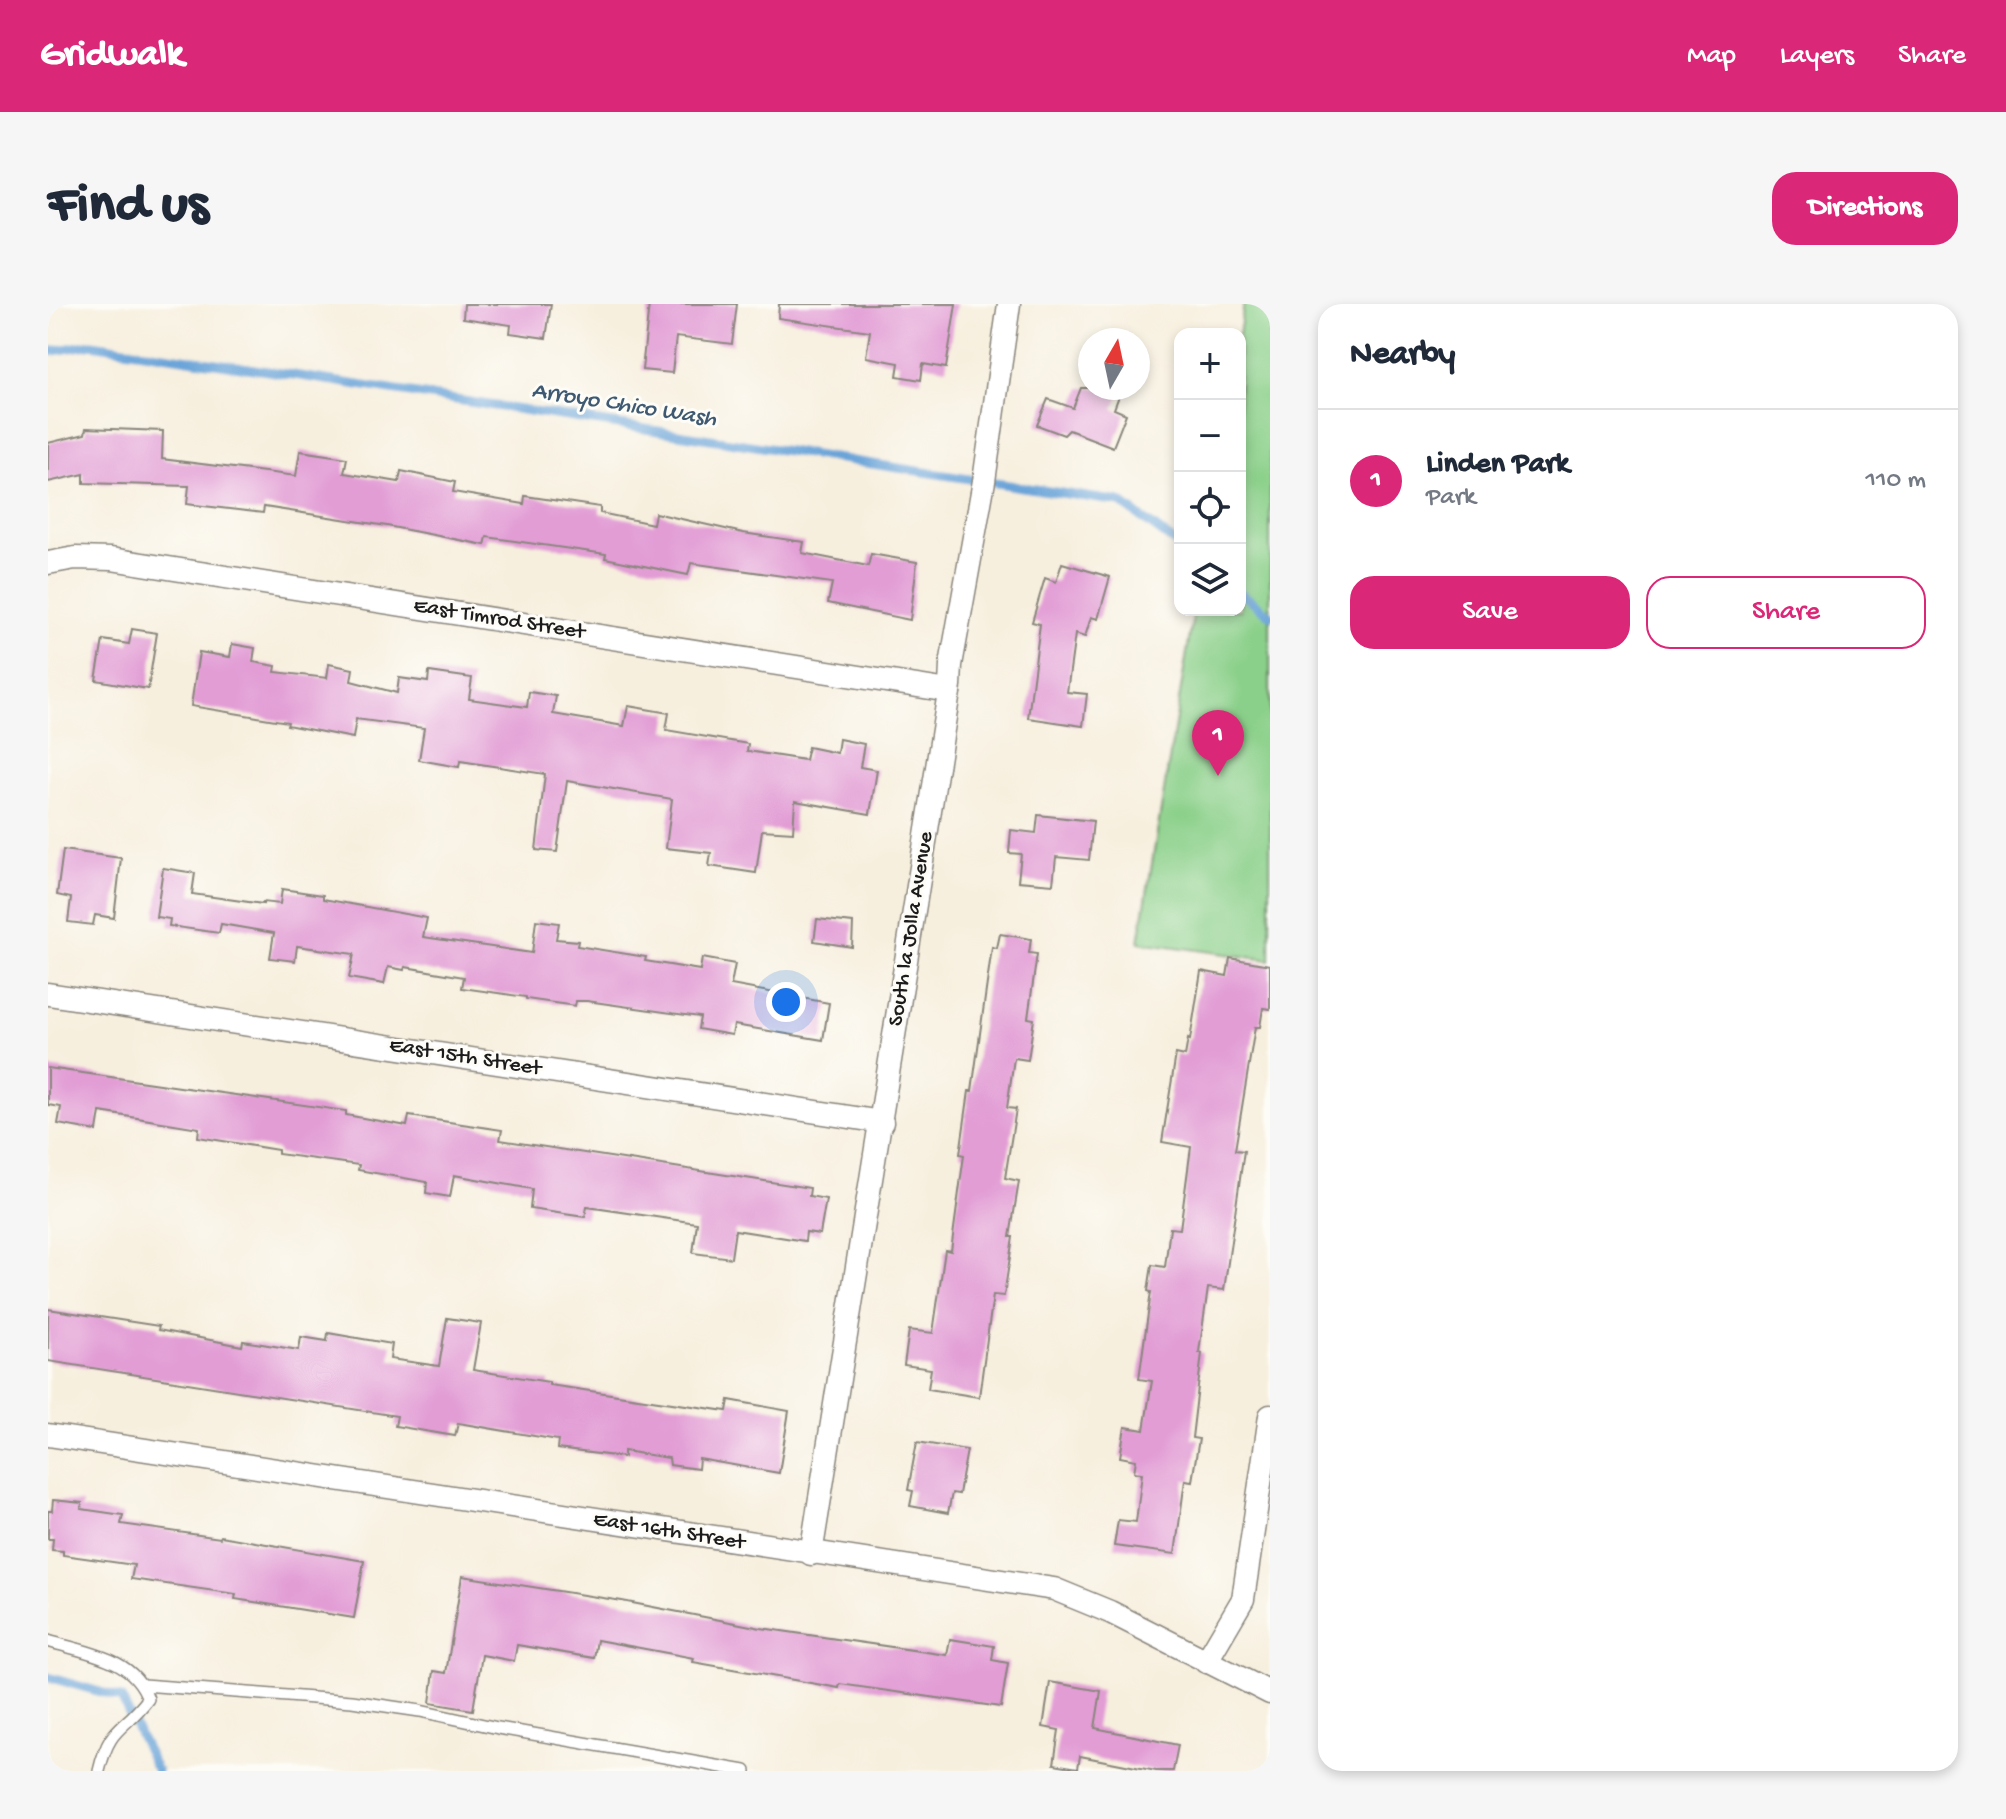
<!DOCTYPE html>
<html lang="en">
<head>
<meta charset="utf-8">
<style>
	:root { --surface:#fff; --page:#f6f6f7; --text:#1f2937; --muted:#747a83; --line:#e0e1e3; --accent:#db2777 }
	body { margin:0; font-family:"Gochi Hand",sans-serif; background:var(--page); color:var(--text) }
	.controls { position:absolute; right:24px; top:24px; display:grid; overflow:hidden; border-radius:16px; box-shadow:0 4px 12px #0003 }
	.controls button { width:72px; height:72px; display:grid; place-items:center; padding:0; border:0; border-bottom:2px solid var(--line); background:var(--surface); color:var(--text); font:40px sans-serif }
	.compass { position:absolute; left:1030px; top:24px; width:72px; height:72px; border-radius:50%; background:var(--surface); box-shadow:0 4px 12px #0003; rotate:9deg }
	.you { position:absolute; left:738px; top:698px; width:28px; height:28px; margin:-20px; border:6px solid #fff; border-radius:50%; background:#1a73e8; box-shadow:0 0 0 12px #1a73e833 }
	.badge { display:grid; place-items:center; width:52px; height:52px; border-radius:50%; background:var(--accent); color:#fff; font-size:26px; font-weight:700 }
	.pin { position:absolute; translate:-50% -66px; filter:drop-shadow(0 2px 4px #0008) }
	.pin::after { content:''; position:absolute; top:42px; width:28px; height:24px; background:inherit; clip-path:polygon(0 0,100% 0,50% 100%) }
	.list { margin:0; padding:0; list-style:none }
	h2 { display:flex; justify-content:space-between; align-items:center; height:104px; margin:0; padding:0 32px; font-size:34px }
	h2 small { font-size:26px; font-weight:400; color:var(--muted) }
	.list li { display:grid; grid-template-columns:52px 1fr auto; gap:24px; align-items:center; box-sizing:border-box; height:144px; padding:0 32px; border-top:2px solid var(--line) }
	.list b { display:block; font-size:30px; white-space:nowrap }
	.list p { margin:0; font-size:26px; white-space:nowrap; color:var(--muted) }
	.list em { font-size:26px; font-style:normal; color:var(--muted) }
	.actions { display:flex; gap:16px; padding:24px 32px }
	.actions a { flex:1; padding:18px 0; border:2px solid var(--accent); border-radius:24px; text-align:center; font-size:28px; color:var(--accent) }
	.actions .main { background:var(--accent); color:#fff }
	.icon { flex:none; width:44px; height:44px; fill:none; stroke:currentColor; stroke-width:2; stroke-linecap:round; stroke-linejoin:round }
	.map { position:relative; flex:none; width:1222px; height:1467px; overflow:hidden; border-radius:24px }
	header { display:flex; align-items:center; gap:48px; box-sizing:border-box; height:112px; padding:0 40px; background:var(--accent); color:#fff }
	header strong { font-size:38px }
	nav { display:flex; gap:44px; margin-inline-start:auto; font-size:28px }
	.intro { display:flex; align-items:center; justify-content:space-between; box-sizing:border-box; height:192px; padding:0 48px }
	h1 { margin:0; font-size:56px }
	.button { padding:20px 36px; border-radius:24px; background:var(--accent); color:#fff; font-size:28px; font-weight:700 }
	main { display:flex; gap:48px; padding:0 48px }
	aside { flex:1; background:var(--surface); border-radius:24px; box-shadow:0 4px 12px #0003 }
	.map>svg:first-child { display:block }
</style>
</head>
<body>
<header>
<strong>Gridwalk</strong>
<nav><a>Map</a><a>Layers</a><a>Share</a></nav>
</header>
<div class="intro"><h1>Find us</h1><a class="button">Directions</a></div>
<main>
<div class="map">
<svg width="1222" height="1467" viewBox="0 0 1222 1467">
	<rect width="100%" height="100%" fill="#fdfcf7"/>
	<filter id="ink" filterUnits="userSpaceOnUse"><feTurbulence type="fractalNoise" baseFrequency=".0125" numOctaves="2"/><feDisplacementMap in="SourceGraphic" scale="16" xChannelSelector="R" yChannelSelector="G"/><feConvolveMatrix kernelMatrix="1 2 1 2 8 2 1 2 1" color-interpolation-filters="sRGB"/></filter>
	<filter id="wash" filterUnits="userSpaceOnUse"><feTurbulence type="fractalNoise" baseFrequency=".006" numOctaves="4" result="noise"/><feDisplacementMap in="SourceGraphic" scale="32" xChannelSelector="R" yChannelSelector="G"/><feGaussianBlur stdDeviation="1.8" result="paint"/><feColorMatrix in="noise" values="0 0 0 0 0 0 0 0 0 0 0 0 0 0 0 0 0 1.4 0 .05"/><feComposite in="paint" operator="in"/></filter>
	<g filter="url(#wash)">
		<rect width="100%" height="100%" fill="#f7efde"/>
		<polygon fill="#8bd08a" stroke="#547653" stroke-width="2" points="1196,0 1222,0 1222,656 1091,638 1146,306 1192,306 1191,30"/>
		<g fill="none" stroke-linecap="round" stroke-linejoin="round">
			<g stroke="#68a3d8" stroke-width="9">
				<polyline points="0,48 44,40 1072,198 1132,242"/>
				<polyline points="1192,288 1222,311"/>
				<polyline points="0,1373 73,1394 109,1467"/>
			</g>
		</g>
		<g id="blocks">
			<g fill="#e29dd5">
				<polygon points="416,0 503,0 498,34 462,29 463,21 415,14"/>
				<polygon points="601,0 689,0 684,40 628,33 624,69 594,66"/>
				<polygon points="731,0 908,0 898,64 875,60 873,76 849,72 851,59 818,53 822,27 730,14"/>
				<polygon points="1033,84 1074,84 1066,105 1078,110 1065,143 1021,126 1016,131 989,121 1000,95 1025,104"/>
				<polygon points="38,124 115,127 114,155 248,172 252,147 299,154 296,169 351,178 353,167 407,178 405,188 476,200 477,192 552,203 552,209 605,220 607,209 695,229 756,238 754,249 820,262 823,250 869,258 862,316 780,299 784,279 643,259 640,271 557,254 558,250 439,233 437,241 339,222 216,203 215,209 139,200 141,182 36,179 36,170 0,178 0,139 37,130"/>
				<polygon points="1014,259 1062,273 1050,315 1043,313 1037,333 1027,330 1019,388 1039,390 1035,422 980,414 992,320 984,318 997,274 1008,278"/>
				<polygon points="84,325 109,329 100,385 48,376 55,336 81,340"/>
				<polygon points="184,340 207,344 205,358 228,362 227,368 279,374 281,360 305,365 303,377 349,389 351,374 380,378 381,368 424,374 421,395 479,403 481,388 508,392 505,410 576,422 580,402 621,409 618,426 700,440 699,447 757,456 760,443 789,449 791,435 816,440 812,463 829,466 822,510 747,497 745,528 714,526 708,569 661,562 663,549 618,544 624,495 519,477 509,548 488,546 497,470 412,457 411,463 371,456 376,424 308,415 305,434 239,421 240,418 143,402 151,348 182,353"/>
				<polygon points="990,511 1045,517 1041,556 1008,553 1005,580 970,577 973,550 961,549 963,526 988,529"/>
				<polygon points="15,546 73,554 66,614 47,611 45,621 20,618 23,594 9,591"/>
				<polygon points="115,564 147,569 144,590 215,600 215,598 232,600 234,585 275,591 275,595 379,614 375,633 484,649 488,616 511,619 508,635 530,637 529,642 598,653 597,657 652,666 654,654 687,660 683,681 781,699 775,736 686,721 684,731 650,725 652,713 539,697 528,697 527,702 478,695 478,693 414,684 416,673 357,663 356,666 340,663 336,680 301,674 306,650 249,642 247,657 222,654 226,629 173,620 171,629 121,622 122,615 108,613"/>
				<polygon points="769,615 805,619 804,643 766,637"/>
				<polygon points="952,630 983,635 981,649 989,650 980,714 986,715 980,756 966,754 959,804 968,805 957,874 971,877 962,933 965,933 956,992 945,991 931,1093 880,1085 883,1065 856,1061 861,1026 885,1029 897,946 903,947 916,851 912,850 921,787 924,787 944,643 949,644"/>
				<polygon points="1182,654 1222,661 1222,705 1215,704 1212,723 1207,723 1187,846 1196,847 1176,986 1160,984 1151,1048 1154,1049 1144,1134 1151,1135 1144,1177 1137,1176 1127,1250 1066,1242 1070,1216 1088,1218 1094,1169 1086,1168 1088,1156 1072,1153 1077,1123 1096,1126 1104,1077 1091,1075 1103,988 1100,987 1104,961 1117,963 1122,924 1132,925 1143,843 1114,838 1128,750 1137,752 1140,735 1142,736 1153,667 1179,672"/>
				<polygon points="0,764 298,807 298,811 359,822 361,812 454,826 452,836 762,884 761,892 778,895 772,930 758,928 757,937 687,926 683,954 645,949 649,919 539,903 537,913 482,905 484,885 406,871 402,893 378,889 379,878 310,866 311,861 230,850 230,846 150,833 151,824 52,808 49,827 10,820 13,803 0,801"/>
				<polygon points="0,1005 111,1022 110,1026 194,1042 195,1037 251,1046 253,1033 279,1037 280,1029 344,1040 342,1055 391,1062 399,1014 433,1019 425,1066 501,1078 501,1081 679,1107 681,1096 741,1107 731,1169 651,1155 650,1165 622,1161 621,1154 576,1147 576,1153 509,1145 510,1136 410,1119 407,1132 347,1122 349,1112 0,1057"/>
				<polygon points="869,1138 919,1146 911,1190 904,1189 900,1209 862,1202 865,1187 860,1186"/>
				<polygon points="5,1196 34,1199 33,1205 75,1211 73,1220 172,1234 173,1232 316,1257 306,1314 187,1295 188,1290 83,1275 86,1261 15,1251 15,1247 4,1246 5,1235 0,1235 0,1207 4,1207"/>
				<polygon points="414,1272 574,1297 713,1324 899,1351 902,1335 946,1342 944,1356 960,1359 953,1403 792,1380 791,1384 645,1358 646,1354 549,1336 546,1354 469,1341 466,1357 434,1351 425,1406 382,1399 386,1367 398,1369"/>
				<polygon points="1002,1378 1053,1387 1047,1424 1130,1441 1125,1467 1108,1467 1032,1452 1030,1464 1006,1460 1011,1426 995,1423"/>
			</g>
		</g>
	</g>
	<g filter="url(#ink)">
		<use href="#blocks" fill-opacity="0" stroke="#8a867d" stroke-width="2"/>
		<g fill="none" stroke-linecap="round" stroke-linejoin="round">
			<g stroke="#8a867d" stroke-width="14">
				<g id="lane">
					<path d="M0 1337C38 1349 86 1353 100 1395 75 1428 62 1420 51 1467"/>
					<polyline points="95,1381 304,1397 372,1407 450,1424 697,1467"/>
				</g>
			</g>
			<g stroke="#8a867d" stroke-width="25">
				<g id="street">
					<polyline points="0,259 27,254 63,255 901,387"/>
					<polyline points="0,690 834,818"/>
					<polyline points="0,1131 1006,1285 1062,1308 1222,1389"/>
					<polyline points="763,1250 902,382 903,361 936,177 961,0"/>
					<polyline points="1158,1358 1195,1295 1222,1112"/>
				</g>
			</g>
			<use href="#lane" stroke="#fff" stroke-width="11"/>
			<use href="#street" stroke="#fff" stroke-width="22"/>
		</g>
	</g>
	<g text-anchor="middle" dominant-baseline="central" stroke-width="6" stroke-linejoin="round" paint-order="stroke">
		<g font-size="22" fill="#1c1c1c" stroke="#fdfcf7">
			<text transform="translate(451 316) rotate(9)">East Timrod Street</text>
			<text transform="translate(864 625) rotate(-81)">South la Jolla Avenue</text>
			<text transform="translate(417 754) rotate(9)">East 15th Street</text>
			<text transform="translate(621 1228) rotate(9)">East 16th Street</text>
		</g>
		<g font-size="24" font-style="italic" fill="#3e5971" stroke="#fdfcf7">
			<text transform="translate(576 102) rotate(9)">Arroyo Chico Wash</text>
		</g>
	</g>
</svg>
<div class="controls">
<button>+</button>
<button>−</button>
<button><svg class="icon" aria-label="locate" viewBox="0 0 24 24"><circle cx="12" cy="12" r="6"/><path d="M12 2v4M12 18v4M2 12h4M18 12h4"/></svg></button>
<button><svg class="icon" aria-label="layers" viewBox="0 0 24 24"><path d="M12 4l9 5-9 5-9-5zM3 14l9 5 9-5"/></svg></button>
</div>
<svg class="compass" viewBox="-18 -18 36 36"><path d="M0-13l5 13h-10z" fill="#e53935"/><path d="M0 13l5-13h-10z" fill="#747a83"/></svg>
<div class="you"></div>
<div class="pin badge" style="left:1170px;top:472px">1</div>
</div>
<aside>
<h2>Nearby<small></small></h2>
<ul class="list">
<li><span class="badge">1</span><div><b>Linden Park</b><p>Park</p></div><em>110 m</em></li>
</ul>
<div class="actions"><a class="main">Save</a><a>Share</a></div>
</aside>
</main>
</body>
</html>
